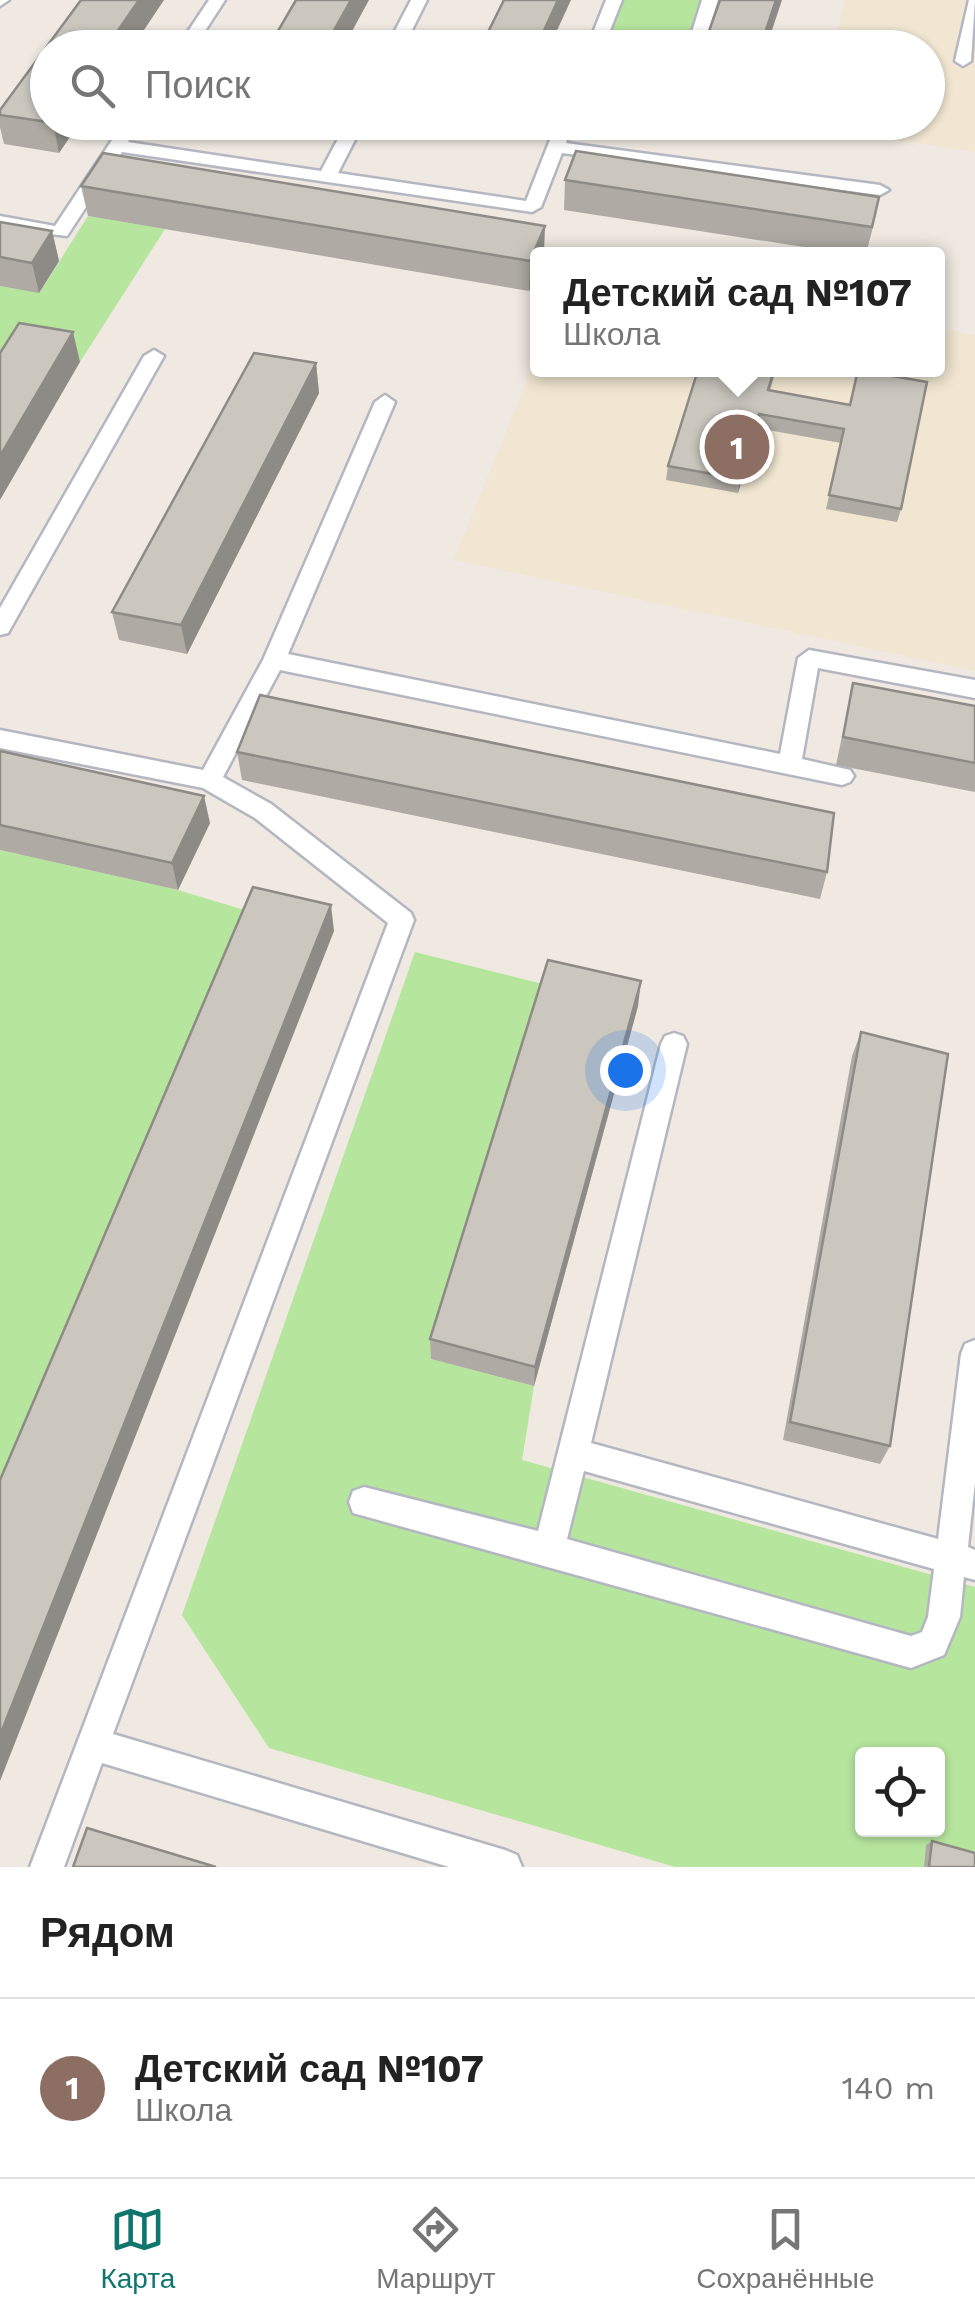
<!DOCTYPE html>
<html lang="ru">
<head>
<meta charset="utf-8">
<style>
	:root { --surface:#fff; --page:#f6f6f6; --text:#222; --muted:#767676; --line:#e0e0e0; --accent:#0f766e }
	body { margin:0; font-family:"Work Sans",sans-serif; background:var(--page); color:var(--text) }
	.controls { position:absolute; right:30px; bottom:30px; display:grid; overflow:hidden; border-radius:10px; box-shadow:0 2px 8px #0004 }
	.controls button { width:90px; height:90px; display:grid; place-items:center; padding:0; border:0; border-bottom:2px solid var(--line); background:var(--surface); color:var(--text); font:50px sans-serif }
	.you { position:absolute; left:625px; top:1070px; width:35px; height:35px; margin:-25px; border:8px solid #fff; border-radius:50%; background:#1a73e8; box-shadow:0 0 0 15px #1a73e833 }
	.badge { display:grid; place-items:center; width:65px; height:65px; border-radius:50%; background:var(--accent); color:#fff; font-size:32px; font-weight:700 }
	.pin { position:absolute; translate:-50% -50%; border:5px solid #fff; box-shadow:0 2px 10px #0006 }
	.popup { position:absolute; left:530px; top:247px; width:415px; height:130px; box-sizing:border-box; display:grid; place-content:center; border-radius:10px; background:var(--surface); filter:drop-shadow(0 2px 8px #0005); font-size:32px; white-space:nowrap; color:var(--muted) }
	.popup b { font-size:38px; color:var(--text) }
	.popup::after { content:''; position:absolute; left:50%; top:100%; margin-left:-20px; border:20px solid transparent; border-top-color:var(--surface) }
	.list { margin:0; padding:0; list-style:none }
	h2 { display:flex; justify-content:space-between; align-items:center; height:130px; margin:0; padding:0 40px; font-size:42px }
	h2 small { font-size:32px; font-weight:400; color:var(--muted) }
	.list li { display:grid; grid-template-columns:65px 1fr auto; gap:30px; align-items:center; box-sizing:border-box; height:180px; padding:0 40px; border-top:2px solid var(--line) }
	.list b { display:block; font-size:38px; white-space:nowrap }
	.list p { margin:0; font-size:32px; white-space:nowrap; color:var(--muted) }
	.list em { font-size:32px; font-style:normal; color:var(--muted) }
	.icon { flex:none; width:55px; height:55px; fill:none; stroke:currentColor; stroke-width:2; stroke-linecap:round; stroke-linejoin:round }
	.map { position:relative; flex:none; width:975px; height:1867px; overflow:hidden }
	.search { position:absolute; background:var(--surface); box-shadow:0 2px 8px #0004; left:30px; right:30px; top:30px; height:110px; display:flex; align-items:center; gap:25px; box-sizing:border-box; padding:0 35px; border-radius:55px; color:var(--muted); font-size:38px }
	.sheet { height:310px; background:var(--surface) }
	nav { display:flex; justify-content:space-around; align-items:center; box-sizing:border-box; height:140px; border-top:2px solid var(--line); background:var(--surface); font-size:28px; color:var(--muted) }
	nav a { display:grid; justify-items:center; gap:5px }
	nav .on { color:var(--accent) }
	.map>svg:first-child { display:block }
</style>
</head>
<body>
<div class="map">
<svg width="975" height="1867" viewBox="0 0 975 1867">
	<rect width="100%" height="100%" fill="#efe9e1"/>
	<g fill="#f0e6d1">
		<polygon points="845,0 975,0 975,152 814,128 815,123 928,122 928,48 833,47"/>
		<polygon points="937,328 975,335 975,671 454,560 537,355 537,370 937,370"/>
	</g>
	<g fill="#b6e59e" fill-rule="evenodd">
		<polygon points="618,0 705,0 689,47 602,42"/>
		<polygon points="88,216 165,229 80,362 0,397 0,286 40,292"/>
		<polygon points="0,850 178,890 258,914 0,1527"/>
		<path d="M415 952 547 985 431 1359 534 1386 522 1460 975 1587V1859L924 1867H675L269 1748 182 1615ZM862 1754H938V1830H862Z"/>
	</g>
	<g fill="none" stroke-linecap="round" stroke-linejoin="round">
		<g stroke="#b4b7c1" stroke-width="5">
			<g id="lane">
				<polygon points="0,0 9,0 0,6"/>
				<polygon points="209,0 225,0 194,48 177,48"/>
				<polygon points="411,0 427,0 403,48 386,48"/>
				<polygon points="606,0 622,0 605,43 591,47 589,43"/>
				<polygon points="702,0 718,0 703,48 687,48"/>
				<polygon points="969,0 975,0 971,61 963,66 955,61"/>
				<polygon points="124,122 141,122 128,142 321,171 347,122 364,122 338,173 526,201 557,122 574,122 566,143 880,185 889,190 880,195 562,153 541,207 532,212 122,152 67,236 0,228 0,216 55,226"/>
				<polygon points="154,350 164,356 8,633 0,635 0,608 144,356"/>
				<polygon points="385,395 395,402 288,654 780,754 798,658 809,650 975,680 975,698 818,668 802,759 850,770 854,776 850,782 842,785 280,670 223,777 271,804 411,913 414,920 113,1734 505,1850 517,1855 522,1867 449,1867 102,1763 64,1867 30,1867 388,923 255,818 203,788 0,748 0,730 203,770 263,660 375,402"/>
				<path d="M674 1033 683 1036 687 1044 591 1443 938 1539 961 1354 965 1344 975 1340V1482L968 1547 975 1550V1580L964 1577 960 1617 944 1655 911 1668 353 1513 349 1502 353 1491 364 1487 538 1531 661 1044 665 1036ZM584 1471 934 1569 928 1617 922 1632 911 1636 567 1539Z"/>
			</g>
		</g>
		<use href="#lane" fill="#fff" fill-rule="evenodd"/>
	</g>
	<g fill="#afaba4">
		<polygon points="0,110 48,122 80,122 59,153 4,144 0,127"/>
		<polygon points="244,122 301,122 296,131"/>
		<polygon points="565,180 873,227 866,254 849,254 564,210"/>
		<polygon points="81,186 537,254 537,273 529,291 88,216"/>
		<polygon points="0,222 52,231 59,261 39,293 0,286"/>
		<polygon points="316,363 319,393 187,654 119,640 112,612"/>
		<polygon points="776,370 770,391 850,405 901,509 897,522 826,509 841,443 757,428 738,493 666,480 668,466"/>
		<polygon points="853,683 975,706 975,792 836,765"/>
		<polygon points="0,751 210,823 178,890 0,850"/>
		<polygon points="237,752 827,872 820,899 242,780"/>
		<polygon points="638,1006 534,1386 431,1359 430,1339"/>
		<polygon points="861,1032 890,1446 880,1464 783,1440 852,1056"/>
		<polygon points="932,1841 975,1867 924,1867 926,1845"/>
	</g>
	<g fill="#8e8b86">
		<polygon points="139,0 164,0 132,48 106,48"/>
		<polygon points="351,0 369,0 343,48 324,48"/>
		<polygon points="558,0 571,0 549,48 536,48"/>
		<polygon points="776,0 782,0 766,48 760,48"/>
		<polygon points="80,122 59,153 53,123"/>
		<polygon points="545,226 544,254 537,254 537,273 529,291 530,261"/>
		<polygon points="52,231 59,261 39,293 32,263"/>
		<polygon points="73,332 80,362 0,500 0,456"/>
		<polygon points="316,363 319,393 187,654 181,625"/>
		<polygon points="759,414 757,428 738,493 740,479"/>
		<polygon points="204,796 210,823 178,890 172,863"/>
		<polygon points="331,905 334,931 0,1781 0,1735"/>
		<polygon points="641,981 638,1006 534,1386 535,1367"/>
	</g>
	<g fill="#cbc7bf" stroke="#8e8b86" stroke-width="2.5">
		<polygon points="81,0 139,0 106,48 48,48 48,122 0,115 0,110"/>
		<polygon points="296,0 351,0 324,48 268,48"/>
		<polygon points="504,0 558,0 536,48 480,48"/>
		<polygon points="720,0 776,0 760,48 703,48"/>
		<polygon points="619,41 638,43 637,48 617,48"/>
		<polygon points="576,151 879,197 872,227 565,180"/>
		<polygon points="103,153 545,226 530,261 81,186"/>
		<polygon points="0,222 52,231 32,263 0,257"/>
		<polygon points="19,323 73,332 0,456 0,353"/>
		<polygon points="254,353 316,363 181,625 112,612"/>
		<polygon points="698,370 774,370 768,390 850,405 858,370 927,382 901,509 829,495 844,429 759,414 740,479 668,466"/>
		<polygon points="853,683 975,706 975,763 843,737"/>
		<polygon points="260,695 834,813 827,872 237,752"/>
		<polygon points="0,751 204,796 172,863 0,825"/>
		<polygon points="253,887 331,905 0,1735 0,1480"/>
		<polygon points="548,960 641,981 535,1367 430,1339"/>
		<polygon points="861,1032 948,1054 890,1446 790,1422"/>
		<polygon points="87,1828 216,1867 73,1867"/>
		<polygon points="932,1841 975,1853 975,1867 929,1867"/>
	</g>
</svg>
<div class="controls">
<button><svg class="icon" aria-label="locate" viewBox="0 0 24 24"><circle cx="12" cy="12" r="6"/><path d="M12 2v4M12 18v4M2 12h4M18 12h4"/></svg></button>
</div>
<div class="you"></div>
<div class="pin badge" style="left:737px;top:447px;background:#8d6e63">1</div>
<div class="popup"><b>Детский сад №107</b>Школа</div>
<div class="search"><svg class="icon" aria-label="search" viewBox="0 0 24 24"><circle cx="10" cy="10" r="6"/><path d="M15 15l6 6"/></svg>Поиск</div>
</div>
<section class="sheet">
<h2>Рядом<small></small></h2>
<ul class="list">
<li><span class="badge" style="background:#8d6e63">1</span><div><b>Детский сад №107</b><p>Школа</p></div><em>140 m</em></li>
</ul>
</section>
<nav>
<a class="on"><svg class="icon" aria-label="map" viewBox="0 0 24 24"><path d="M3 6l6-2 6 2 6-2v14l-6 2-6-2-6 2zM9 4v14M15 6v14"/></svg>Карта</a>
<a><svg class="icon" aria-label="directions" viewBox="0 0 24 24"><path d="M12 3l9 9-9 9-9-9zM9 14v-3h6M13 9l2 2-2 2"/></svg>Маршрут</a>
<a><svg class="icon" aria-label="saved" viewBox="0 0 24 24"><path d="M7 4h10v16l-5-4-5 4z"/></svg>Сохранённые</a>
</nav>
</body>
</html>
